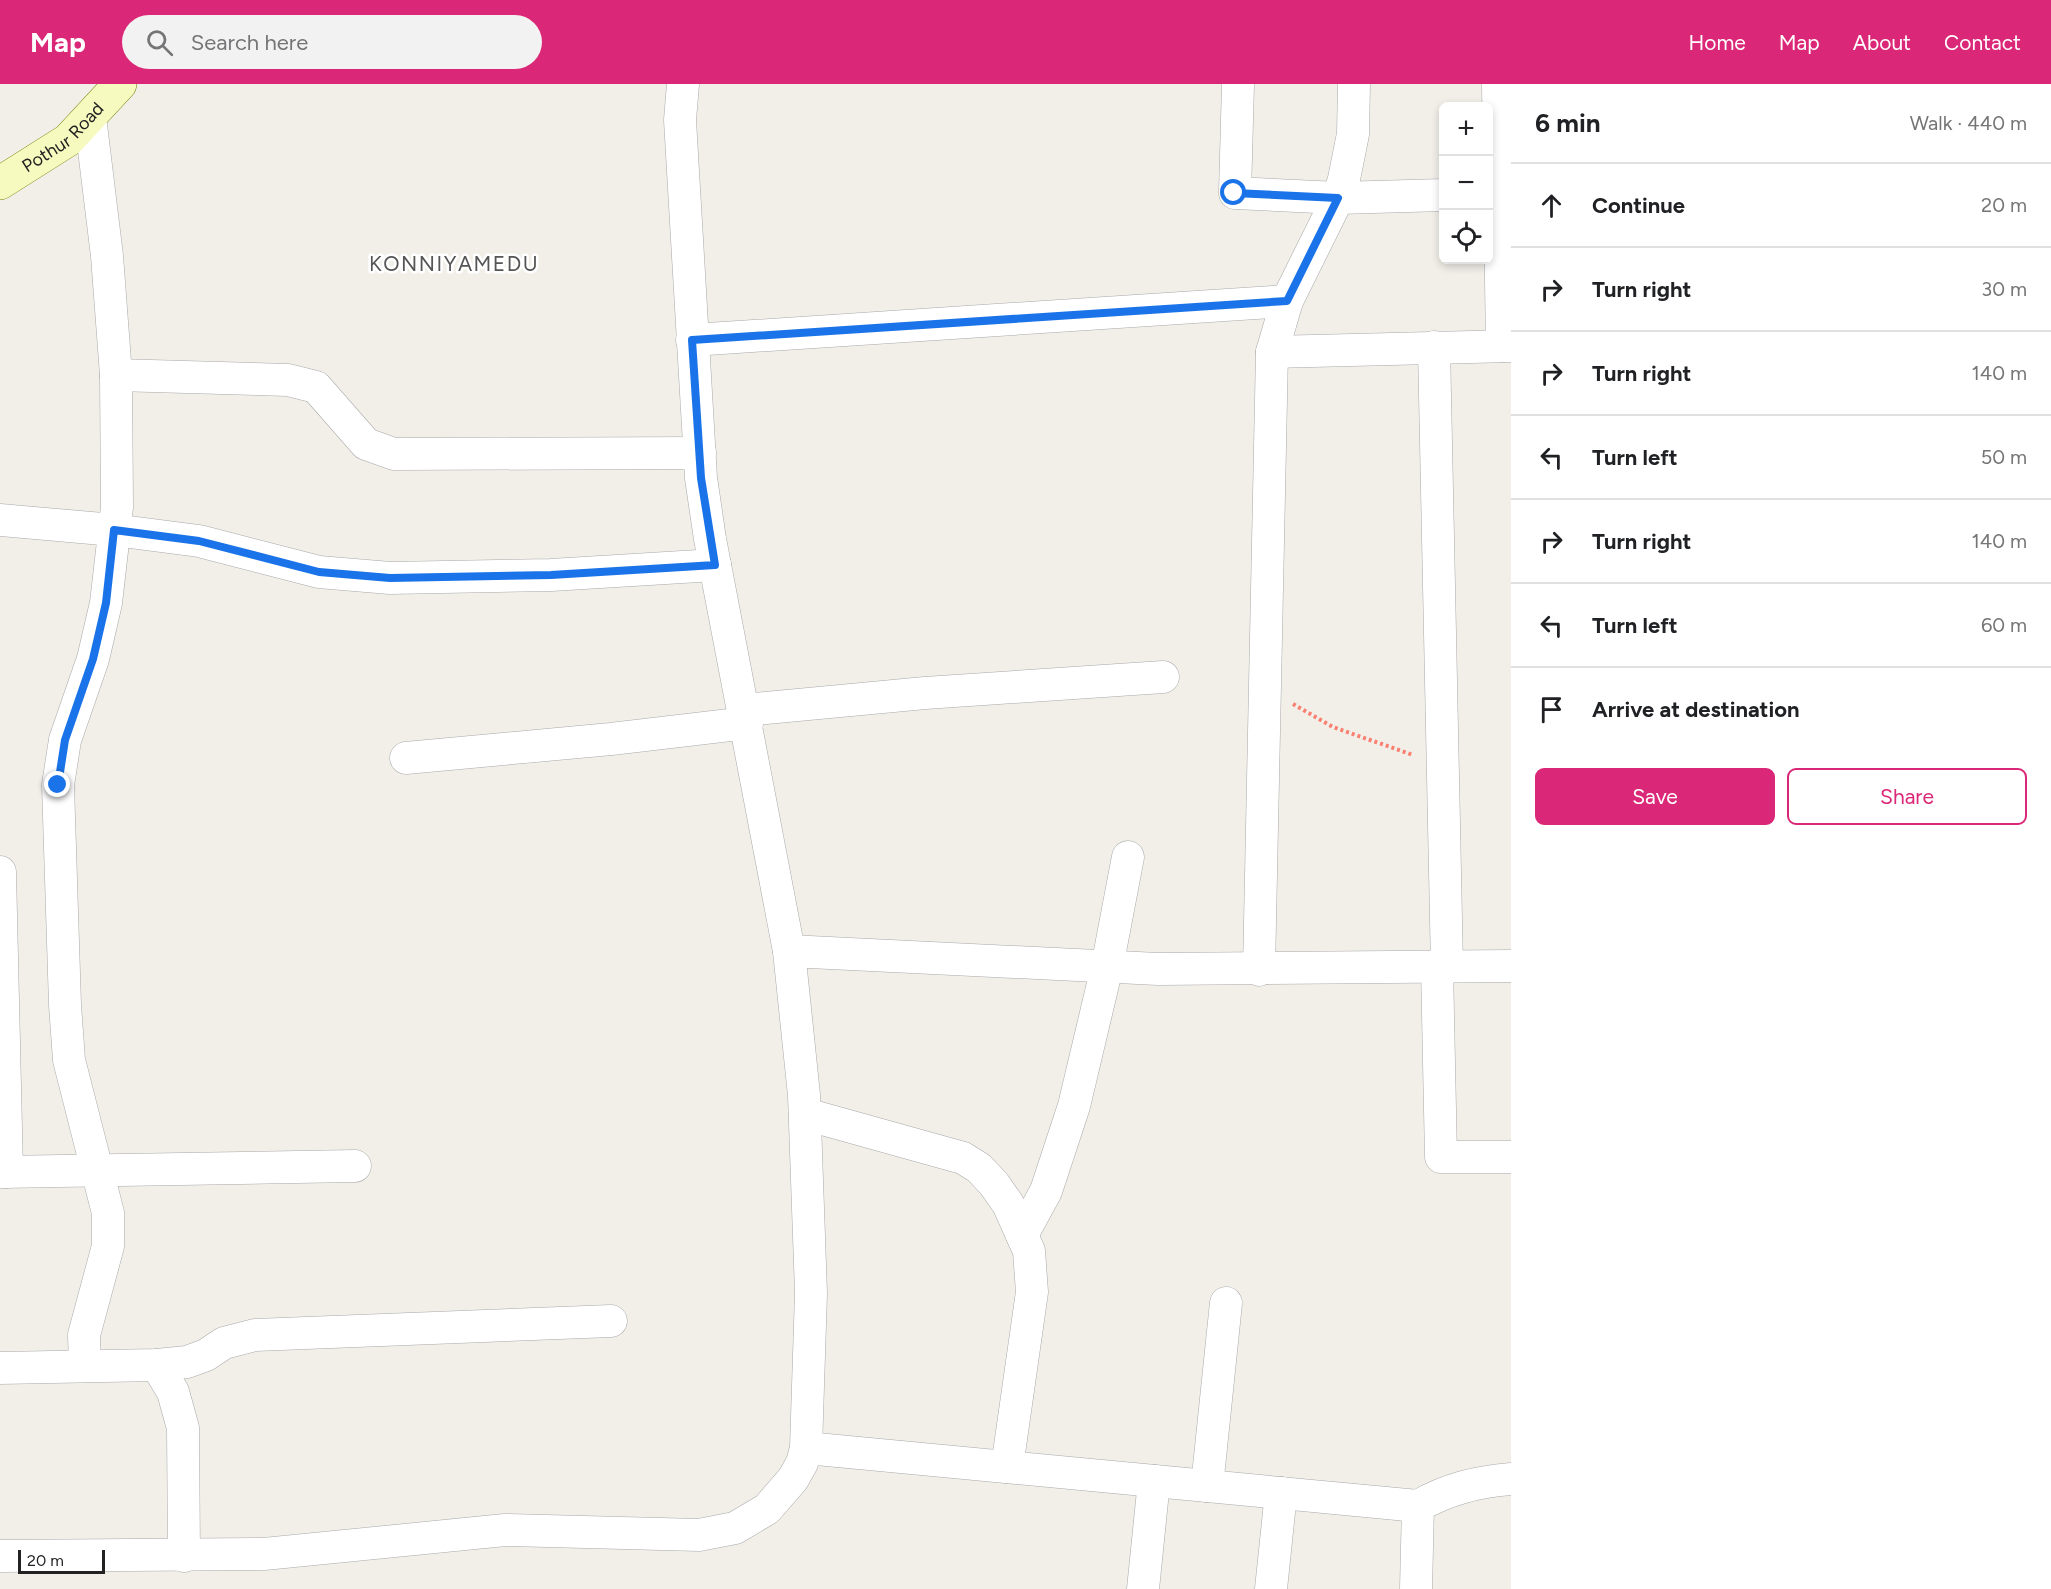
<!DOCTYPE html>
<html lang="en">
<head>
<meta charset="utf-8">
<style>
	:root { --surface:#fff; --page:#f2f2f2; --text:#202124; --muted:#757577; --line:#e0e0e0; --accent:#db2777 }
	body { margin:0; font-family:Figtree,sans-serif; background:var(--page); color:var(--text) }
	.controls { position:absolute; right:18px; top:18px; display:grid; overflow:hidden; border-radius:9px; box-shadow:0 3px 9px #0003 }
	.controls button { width:54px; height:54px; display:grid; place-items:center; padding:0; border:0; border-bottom:2px solid var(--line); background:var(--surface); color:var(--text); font:30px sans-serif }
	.scale { position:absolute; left:18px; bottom:15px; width:87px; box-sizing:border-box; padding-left:6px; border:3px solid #222; border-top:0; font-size:16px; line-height:21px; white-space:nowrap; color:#222; -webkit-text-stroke:4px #fff; paint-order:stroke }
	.stop { position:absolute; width:18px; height:18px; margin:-14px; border:4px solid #1a73e8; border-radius:50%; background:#fff }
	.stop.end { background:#1a73e8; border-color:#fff; box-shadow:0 2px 6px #0008 }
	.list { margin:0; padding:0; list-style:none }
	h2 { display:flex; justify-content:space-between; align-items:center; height:78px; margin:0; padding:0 24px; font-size:26px }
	h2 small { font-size:20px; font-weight:400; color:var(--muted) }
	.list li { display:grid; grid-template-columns:39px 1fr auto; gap:18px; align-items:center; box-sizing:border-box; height:84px; padding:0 24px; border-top:2px solid var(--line) }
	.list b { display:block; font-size:22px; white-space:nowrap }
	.list em { font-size:20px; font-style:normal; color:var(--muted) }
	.actions { display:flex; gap:12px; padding:18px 24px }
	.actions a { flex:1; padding:14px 0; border:2px solid var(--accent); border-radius:9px; text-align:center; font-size:21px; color:var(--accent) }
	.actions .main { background:var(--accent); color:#fff }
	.icon { flex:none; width:33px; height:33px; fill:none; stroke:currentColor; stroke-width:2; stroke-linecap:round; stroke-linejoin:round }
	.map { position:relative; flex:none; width:1511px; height:1505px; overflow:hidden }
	header { display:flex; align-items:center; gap:36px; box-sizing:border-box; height:84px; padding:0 30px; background:var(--accent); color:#fff }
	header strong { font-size:28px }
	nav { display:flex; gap:33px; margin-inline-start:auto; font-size:21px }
	.search { width:420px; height:54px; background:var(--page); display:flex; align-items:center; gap:15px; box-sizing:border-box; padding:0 21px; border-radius:33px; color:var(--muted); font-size:22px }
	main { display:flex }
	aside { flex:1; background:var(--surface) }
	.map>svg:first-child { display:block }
</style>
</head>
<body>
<header>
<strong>Map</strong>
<div class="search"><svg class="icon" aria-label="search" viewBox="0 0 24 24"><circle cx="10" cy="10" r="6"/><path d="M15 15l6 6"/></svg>Search here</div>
<nav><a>Home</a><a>Map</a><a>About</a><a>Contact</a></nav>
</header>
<main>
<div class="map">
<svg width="1511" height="1505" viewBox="0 0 1511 1505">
	<rect width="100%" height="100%" fill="#f2efe9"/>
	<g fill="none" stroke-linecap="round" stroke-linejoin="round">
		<g stroke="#a9a9a9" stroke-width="33">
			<g id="street">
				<polyline points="1238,0 1235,109 1338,114 1444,111"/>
				<polyline points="1498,0 1502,262"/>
				<polyline points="692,256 1287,217"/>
				<polyline points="1434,263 1447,883"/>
				<polyline points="1272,268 1511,262"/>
				<polyline points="116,291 288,296 316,303 366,360 394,370 700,369"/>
				<polyline points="0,436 114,446 199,457 319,488 390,494 551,491 715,481"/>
				<polyline points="744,626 925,609 1163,593"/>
				<polyline points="406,674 611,655 747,639"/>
				<polyline points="0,788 7,1088"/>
				<polyline points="789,867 1158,885 1511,882"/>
				<polyline points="1437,883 1441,1073 1511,1073"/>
				<polyline points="1259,886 1272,268 1287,217 1338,114 1344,95 1353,50 1354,0"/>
				<polyline points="805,1030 963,1074 979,1084 994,1100 1008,1120 1029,1167 1032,1208 1007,1383"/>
				<polyline points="0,1088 355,1082"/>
				<polyline points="1022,1151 1046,1107 1074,1022 1107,883 1128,773"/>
				<polyline points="157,1281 173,1308 183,1344 184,1472"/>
				<polyline points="85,1282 84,1251 108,1162 108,1129 69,976 65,921 58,701 65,656 93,575 106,519 117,423 116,291 107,172 90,33"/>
				<polyline points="0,1284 157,1281 187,1278 206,1271 224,1259 255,1251 611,1237"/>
				<path d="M806 1364 1418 1422C1448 1405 1476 1398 1511 1395"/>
				<polyline points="1207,1402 1226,1219"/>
				<polyline points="0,1472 264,1470 505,1446 699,1451 735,1444 767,1425 793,1395 802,1379 806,1364 811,1209 804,1011 789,867 710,455 701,394 680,36 683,0"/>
				<polyline points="1143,1505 1154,1397"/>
				<polyline points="1271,1505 1281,1409"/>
				<polyline points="1416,1505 1418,1422"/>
			</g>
		</g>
		<g stroke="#707d05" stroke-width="34">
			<g id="secondary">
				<path id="s1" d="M0 99 68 56 120 0"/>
			</g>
		</g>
		<polyline stroke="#fa8072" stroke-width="4" stroke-dasharray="3 3" stroke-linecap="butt" points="1293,620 1333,643 1413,671"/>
		<use href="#street" stroke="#fff" stroke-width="32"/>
		<use href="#secondary" stroke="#f7fabf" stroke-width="33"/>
	</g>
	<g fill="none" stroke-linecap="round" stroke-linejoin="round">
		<polyline stroke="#1a73e8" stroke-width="8" points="58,701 65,656 93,575 106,519 114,446 199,457 319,488 390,494 551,491 715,481 701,394 692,256 1287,217 1338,114 1234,109"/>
	</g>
	<g text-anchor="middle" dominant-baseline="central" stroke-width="5" stroke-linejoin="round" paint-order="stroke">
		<g font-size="18" fill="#222" stroke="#fff">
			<text stroke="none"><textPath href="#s1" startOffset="78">Pothur Road</textPath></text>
		</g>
		<g font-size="21" letter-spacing="1.5" fill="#555" stroke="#fff">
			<text x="454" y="179">KONNIYAMEDU</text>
		</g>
	</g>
</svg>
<div class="controls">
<button>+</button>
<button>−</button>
<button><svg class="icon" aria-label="locate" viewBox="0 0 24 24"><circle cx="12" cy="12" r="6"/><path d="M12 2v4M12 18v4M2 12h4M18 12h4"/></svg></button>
</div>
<div class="scale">20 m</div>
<div class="stop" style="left:1234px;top:109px"></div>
<div class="stop end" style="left:58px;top:701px"></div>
</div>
<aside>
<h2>6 min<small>Walk · 440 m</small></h2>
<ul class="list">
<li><svg class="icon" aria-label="ahead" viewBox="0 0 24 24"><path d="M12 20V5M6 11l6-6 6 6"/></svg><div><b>Continue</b></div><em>20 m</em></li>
<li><svg class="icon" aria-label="right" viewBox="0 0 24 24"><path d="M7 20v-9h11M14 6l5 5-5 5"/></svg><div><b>Turn right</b></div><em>30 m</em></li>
<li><svg class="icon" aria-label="right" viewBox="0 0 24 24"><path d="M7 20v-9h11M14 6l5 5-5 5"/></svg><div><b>Turn right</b></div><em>140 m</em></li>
<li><svg class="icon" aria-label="left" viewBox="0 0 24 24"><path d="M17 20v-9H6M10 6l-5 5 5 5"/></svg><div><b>Turn left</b></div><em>50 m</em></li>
<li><svg class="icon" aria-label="right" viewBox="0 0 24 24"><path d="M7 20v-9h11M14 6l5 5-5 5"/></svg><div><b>Turn right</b></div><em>140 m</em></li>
<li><svg class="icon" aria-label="left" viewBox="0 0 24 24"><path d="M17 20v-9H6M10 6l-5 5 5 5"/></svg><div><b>Turn left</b></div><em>60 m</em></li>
<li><svg class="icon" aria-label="arrive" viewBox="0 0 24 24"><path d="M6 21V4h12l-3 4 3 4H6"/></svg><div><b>Arrive at destination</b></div></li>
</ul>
<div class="actions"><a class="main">Save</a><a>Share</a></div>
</aside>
</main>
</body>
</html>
